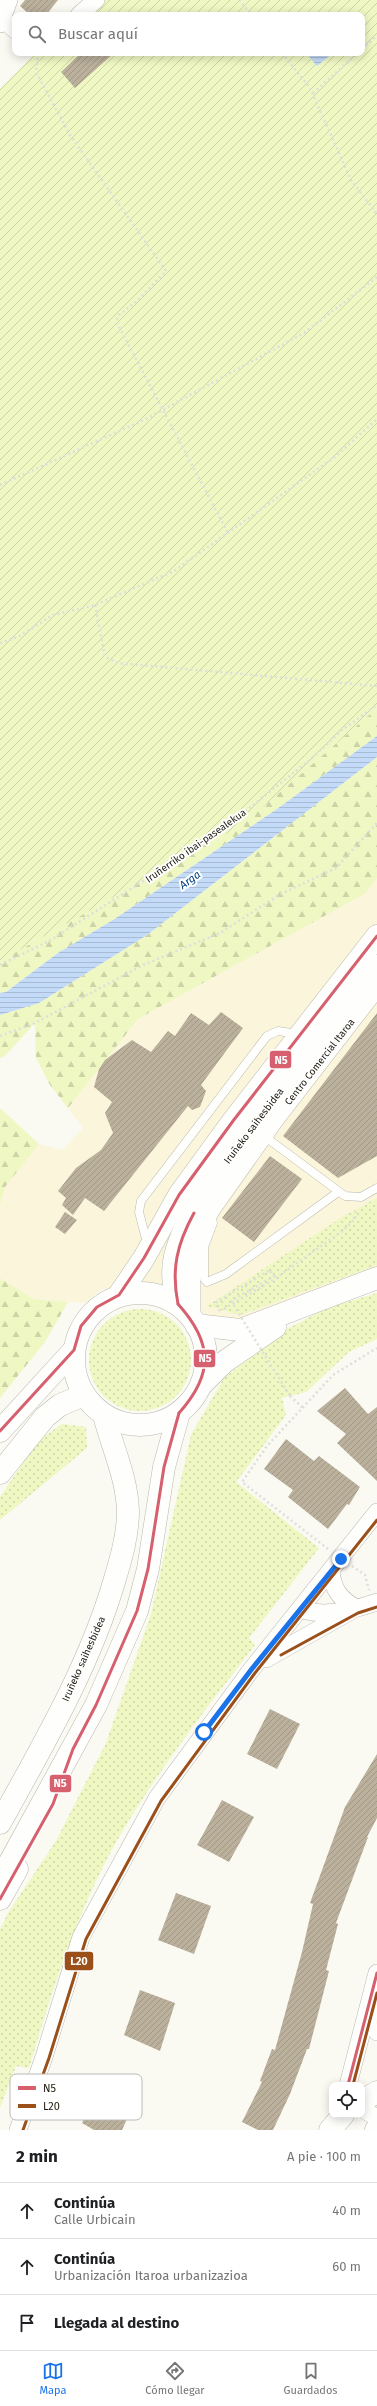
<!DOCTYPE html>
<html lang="es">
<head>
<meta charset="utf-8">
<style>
	:root { --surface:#fff; --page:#f2f2f2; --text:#202124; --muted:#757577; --line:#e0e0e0; --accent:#1a73e8 }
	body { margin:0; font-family:"Fira Sans",sans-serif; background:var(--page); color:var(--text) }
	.controls { position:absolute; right:12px; bottom:12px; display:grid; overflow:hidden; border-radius:8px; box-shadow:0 2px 10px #0003 }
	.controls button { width:36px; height:36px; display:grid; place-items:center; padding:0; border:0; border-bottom:1px solid var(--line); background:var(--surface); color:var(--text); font:20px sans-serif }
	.stop { position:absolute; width:12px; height:12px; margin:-9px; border:3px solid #1a73e8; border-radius:50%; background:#fff }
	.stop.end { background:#1a73e8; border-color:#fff; box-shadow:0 1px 4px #0008 }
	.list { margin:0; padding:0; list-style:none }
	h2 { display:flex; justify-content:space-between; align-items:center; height:52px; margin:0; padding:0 16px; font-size:17px }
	h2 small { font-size:13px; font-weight:400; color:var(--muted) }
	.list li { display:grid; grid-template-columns:26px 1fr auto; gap:12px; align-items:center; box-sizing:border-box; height:56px; padding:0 16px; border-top:1px solid var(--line) }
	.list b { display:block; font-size:15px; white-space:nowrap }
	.list p { margin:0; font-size:13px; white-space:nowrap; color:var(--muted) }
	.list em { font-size:13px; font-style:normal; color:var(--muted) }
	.icon { flex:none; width:22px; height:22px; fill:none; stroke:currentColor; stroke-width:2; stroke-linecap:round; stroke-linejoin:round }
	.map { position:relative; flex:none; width:377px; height:2130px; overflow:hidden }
	.search { position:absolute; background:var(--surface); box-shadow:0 2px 10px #0003; left:12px; right:12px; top:12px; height:44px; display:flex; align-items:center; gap:10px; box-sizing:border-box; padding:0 14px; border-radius:8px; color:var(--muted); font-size:15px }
	.sheet { height:220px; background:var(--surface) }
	nav { display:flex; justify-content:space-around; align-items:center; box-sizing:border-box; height:56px; border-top:1px solid var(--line); background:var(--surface); font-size:11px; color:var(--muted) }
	nav a { display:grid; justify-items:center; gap:2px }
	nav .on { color:var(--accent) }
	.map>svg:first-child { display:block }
</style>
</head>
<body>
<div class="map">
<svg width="377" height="2130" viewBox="0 0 377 2130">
	<defs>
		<pattern id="grass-dots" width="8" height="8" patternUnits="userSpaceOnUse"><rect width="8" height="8" fill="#eff7c3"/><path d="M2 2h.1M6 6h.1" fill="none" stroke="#ccd3a6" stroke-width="1.8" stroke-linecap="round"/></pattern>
		<pattern id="forest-firs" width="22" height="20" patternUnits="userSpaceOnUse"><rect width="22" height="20" fill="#eff7c3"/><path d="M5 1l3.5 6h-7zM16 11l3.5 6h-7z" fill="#ccd3a6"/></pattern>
		<pattern id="garden-furrows" width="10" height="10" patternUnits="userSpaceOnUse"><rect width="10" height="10" fill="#eff7c3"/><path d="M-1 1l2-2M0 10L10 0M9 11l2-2" fill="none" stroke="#ccd3a6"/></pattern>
		<pattern id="water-rules" width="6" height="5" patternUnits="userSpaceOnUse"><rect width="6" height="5" fill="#c3dbf8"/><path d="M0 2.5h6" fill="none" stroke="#a7bbd3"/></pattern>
		<pattern id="building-hatch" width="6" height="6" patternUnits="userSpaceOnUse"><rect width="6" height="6" fill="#bbb09c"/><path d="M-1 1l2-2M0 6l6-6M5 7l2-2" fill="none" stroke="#a09785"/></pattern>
	</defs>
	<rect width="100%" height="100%" fill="#faf9f2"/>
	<polygon fill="#fbf6db" points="377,878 377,1274 256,1317 225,1322 211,1318 166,1288 120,1285 101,1290 85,1303 68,1302 33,1299 0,1278 0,1205 5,1187 39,1144 63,1150 83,1128 68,1108 138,1019 366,893"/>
	<g fill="url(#grass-dots)">
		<polygon points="377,1198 377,1265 240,1315 207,1306 342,1217"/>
		<path d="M377 1293V1339L349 1352 306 1392 282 1398 286 1415 236 1482 319 1548 249 1638 255 1645C208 1706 161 1766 122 1832 79 1905 53 1988 29 2068L16 2066 0 2108V1930L8 1913 56 1841 106 1743 151 1614 191 1435 224 1378 287 1329 327 1308Z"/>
		<circle cx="140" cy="1360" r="51"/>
		<polygon points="62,1424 86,1427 87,1448 0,1520 0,1497 38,1441"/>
	</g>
	<g fill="url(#forest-firs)">
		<polygon points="377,708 377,736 277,809 113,920 58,953 6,992 0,993 0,961 242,825"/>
		<polygon points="377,757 377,878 366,893 138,1019 68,1108 50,1085 36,1058 35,1023 5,1056 0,1058 0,1015 39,1003 147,935"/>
		<polygon points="0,1108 39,1144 5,1187 0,1205"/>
		<polygon points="0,1278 33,1299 68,1302 45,1342 0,1398"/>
	</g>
	<polygon fill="url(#garden-furrows)" points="96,0 377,0 377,708 242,825 0,961 0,89 36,53 306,53 317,66 333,53 362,53 362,15 79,15"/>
	<g fill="url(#water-rules)">
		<polygon points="306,53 333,53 317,66"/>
		<polygon points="377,736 377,757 147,935 39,1003 0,1015 0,993 6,992 58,953 113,920 277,809"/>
	</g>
	<g fill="url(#building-hatch)">
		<polygon points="25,0 58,0 46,15 30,15 20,6"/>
		<polygon points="81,53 114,53 75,88 61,72"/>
		<polygon points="221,1012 243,1028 201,1085 206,1091 200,1107 192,1110 188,1106 104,1211 85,1198 73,1215 62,1205 66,1198 58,1191 76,1168 101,1150 113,1133 105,1113 112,1102 94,1087 99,1069 105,1060 132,1040 151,1052 168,1031 175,1036 191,1013 209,1025"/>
		<polygon points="377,1013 377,1156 338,1178 283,1136"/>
		<polygon points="270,1156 302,1179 254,1242 222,1218"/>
		<polygon points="65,1212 77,1220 65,1234 55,1227"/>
		<polygon points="345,1388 368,1414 377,1407 377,1481 337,1443 346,1434 317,1411"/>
		<polygon points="286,1439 314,1461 319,1456 360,1487 349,1505 347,1504 328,1529 288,1497 293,1490 264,1469"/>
		<polygon points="270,1709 300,1724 277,1769 247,1754"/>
		<polygon points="377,1754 377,1818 367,1837 368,1837 336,1923 338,1924 326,1970 329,1971 309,2049 307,2049 290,2094 273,2130 258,2130 242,2122 262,2082 260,2081 272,2049 275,2050 302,1952 313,1904 310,1903 345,1807"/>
		<polygon points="222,1800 254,1817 229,1862 197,1845"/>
		<polygon points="176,1893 211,1906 194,1954 158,1940"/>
		<polygon points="140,1990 175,2003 160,2051 124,2035"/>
		<polygon points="104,2078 137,2097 122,2130 94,2130 82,2123"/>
	</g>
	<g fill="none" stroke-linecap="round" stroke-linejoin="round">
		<g stroke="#b9b7ae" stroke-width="9">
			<g id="lane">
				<polyline points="264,1136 345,1196 361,1197 377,1188"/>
				<polyline points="213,1223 204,1247 204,1278 207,1282 226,1274 338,1192"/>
				<polyline points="147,1243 139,1212 141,1201 267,1036 278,1031 298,1034"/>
			</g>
		</g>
		<g stroke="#b9b7ae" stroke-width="18">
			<g id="street">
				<polyline points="79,15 96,0"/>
				<polyline points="0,16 15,30"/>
				<polyline points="0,24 9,0"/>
				<polyline points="192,1317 192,1259 197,1237 212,1209 275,1120 377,988"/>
				<path d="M331 1571C333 1590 340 1599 356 1608"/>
				<path d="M301 1609C324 1618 354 1610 377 1602"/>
				<polyline points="266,1659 356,1608"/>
				<polyline points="372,2002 377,2032"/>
				<polyline points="348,2085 377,1973"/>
				<polyline points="362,2104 366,2111 377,2118"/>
				<polyline points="18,2130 44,2057 81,1937 157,1798 251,1670 377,1512"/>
			</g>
		</g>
		<g stroke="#b9b7ae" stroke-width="23">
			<g id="secondary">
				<polyline points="0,1431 74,1350"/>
				<polyline points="0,1473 45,1417 60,1405 84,1395"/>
				<polyline points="362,2101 377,2092"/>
				<polyline points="330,2130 343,2115"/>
				<polyline points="376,2130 377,2129"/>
			</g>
		</g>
		<g stroke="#b9b7ae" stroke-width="23">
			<g id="primary">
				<polyline points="196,1325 240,1330 377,1278"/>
				<polyline points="201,1385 224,1362 275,1327"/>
			</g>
		</g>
		<g stroke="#b9b7ae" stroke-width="23">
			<g id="highway">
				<circle cx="140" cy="1359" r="66"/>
				<polyline points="119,1295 144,1258 179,1195 233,1121 377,936"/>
				<path d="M178 1304C174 1288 171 1273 175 1256 186 1211 230 1157 258 1120 298 1069 337 1018 377 966"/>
				<path d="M0 1823C43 1745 89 1667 114 1582 121 1559 128 1535 128 1511 127 1477 112 1447 104 1415"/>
				<polyline points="0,1880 96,1705 137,1611 148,1569 164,1467 179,1413"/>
				<polyline points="0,1899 17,1869"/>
			</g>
		</g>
		<g stroke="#dededb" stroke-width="2.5" stroke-dasharray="2 3" stroke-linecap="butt">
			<polyline points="239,0 252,15"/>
			<polyline points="362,49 377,36"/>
			<polyline points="38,53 36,72 70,135 166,271 137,301 119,315 116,321 228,533"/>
			<polyline points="282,53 310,88 351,180 377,214"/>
			<polyline points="313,93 358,53"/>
			<polyline points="0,485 144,420 234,371 304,333 377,277"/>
			<polyline points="95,605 105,657 118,663 377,686"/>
			<polyline points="0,643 18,637 53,615 95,605 174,571 336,456 377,419"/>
			<polyline points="0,965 49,941 214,836 312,758 342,730 377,705"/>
			<polyline points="0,1036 35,1023 143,965 220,933 279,895 336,868 377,823"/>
			<polyline points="224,1309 273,1280 341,1232 355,1219 356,1210"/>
			<polyline points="220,1311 215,1303 270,1270 274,1276 231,1301"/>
			<polyline points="290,1396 303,1408"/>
			<polyline points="328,1549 242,1482 267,1446 333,1375 377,1348"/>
			<polyline points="352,1566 365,1575 369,1590"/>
		</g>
		<use href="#lane" stroke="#fefefd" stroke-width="8"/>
		<use href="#street" stroke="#fefefd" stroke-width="17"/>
		<use href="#secondary" stroke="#fefefd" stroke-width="22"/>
		<use href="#primary" stroke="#fefefd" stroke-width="22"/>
		<use href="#highway" stroke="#fefefd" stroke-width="22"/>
		<polyline stroke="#dededb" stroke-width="2.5" stroke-dasharray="2 3" stroke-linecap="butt" points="231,1301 290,1396"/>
		<g stroke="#fff" stroke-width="6">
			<g id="bus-1">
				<path d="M178 1304C171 1269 177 1244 194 1213"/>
				<path d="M178 1304C213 1343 214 1374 179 1413"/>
				<polyline points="0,1431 74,1350 81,1326 97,1307 119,1295 144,1258 179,1195 233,1121 377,936"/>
				<polyline points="0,1899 53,1804 73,1749 96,1705 137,1611 148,1569 164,1467 179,1413"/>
				<polyline points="348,2085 377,1973"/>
			</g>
		</g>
		<g stroke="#fff" stroke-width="6">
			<g id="bus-2">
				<polyline points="281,1655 358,1613 377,1607"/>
				<polyline points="353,2085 377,1993"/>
				<polyline points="23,2130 49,2058 86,1939 161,1801 255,1673 377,1520"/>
			</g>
		</g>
		<use href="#bus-1" stroke="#d6606d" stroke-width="3"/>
		<use href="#bus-2" stroke="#9b4f19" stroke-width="3"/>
	</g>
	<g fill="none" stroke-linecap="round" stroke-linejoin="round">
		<polyline stroke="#1a73e8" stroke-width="5" points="204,1732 251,1670 341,1559"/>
	</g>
	<g text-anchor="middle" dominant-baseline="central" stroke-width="4" stroke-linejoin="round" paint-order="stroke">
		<g font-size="10" fill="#1d1a0d" stroke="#fff">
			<text transform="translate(196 846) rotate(-35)">Iruñerriko ibai-pasealekua</text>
			<text transform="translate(320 1062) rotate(-52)">Centro Comercial Itaroa</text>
			<text transform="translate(254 1126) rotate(-53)">Iruñeko saihesbidea</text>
			<text transform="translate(84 1659) rotate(-66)">Iruñeko saihesbidea</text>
		</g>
		<g font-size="11" font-style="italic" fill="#004180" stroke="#fff">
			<text transform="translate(190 880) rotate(-36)">Arga</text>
		</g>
	</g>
	<rect x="10" y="2074" width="132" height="46" rx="6" fill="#fff" stroke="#bbbab6" stroke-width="1"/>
	<rect x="18" y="2086" width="18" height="4" fill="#d6606d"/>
	<rect x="18" y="2104" width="18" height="4" fill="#9b4f19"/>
	<g font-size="11" fill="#1d1a0d">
		<text x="43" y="2092">N5</text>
		<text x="43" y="2110">L20</text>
	</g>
	<g stroke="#fff" stroke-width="1.5">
		<rect x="269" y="1050" width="23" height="19" rx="4" fill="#d6606d"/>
		<rect x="193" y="1349" width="23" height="19" rx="4" fill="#d6606d"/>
		<rect x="49" y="1774" width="23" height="19" rx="4" fill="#d6606d"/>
		<rect x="64" y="1951" width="30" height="20" rx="4" fill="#9b4f19"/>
	</g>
	<g font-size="11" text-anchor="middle" font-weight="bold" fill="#fff">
		<text x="281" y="1064">N5</text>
		<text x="205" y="1362">N5</text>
		<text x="60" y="1787">N5</text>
		<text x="79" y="1965">L20</text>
	</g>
</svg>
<div class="controls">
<button><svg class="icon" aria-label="locate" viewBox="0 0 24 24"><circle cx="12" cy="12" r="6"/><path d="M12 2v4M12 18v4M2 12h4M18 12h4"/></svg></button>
</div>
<div class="stop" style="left:204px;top:1732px"></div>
<div class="stop end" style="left:341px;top:1559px"></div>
<div class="search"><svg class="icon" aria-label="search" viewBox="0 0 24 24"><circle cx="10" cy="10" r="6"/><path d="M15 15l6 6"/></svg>Buscar aquí</div>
</div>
<section class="sheet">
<h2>2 min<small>A pie · 100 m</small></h2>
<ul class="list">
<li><svg class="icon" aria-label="ahead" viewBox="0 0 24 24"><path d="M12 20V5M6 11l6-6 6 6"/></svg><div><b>Continúa</b><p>Calle Urbicain</p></div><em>40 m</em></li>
<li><svg class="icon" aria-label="ahead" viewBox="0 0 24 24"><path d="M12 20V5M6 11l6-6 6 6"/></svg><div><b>Continúa</b><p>Urbanización Itaroa urbanizazioa</p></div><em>60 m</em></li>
<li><svg class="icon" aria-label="arrive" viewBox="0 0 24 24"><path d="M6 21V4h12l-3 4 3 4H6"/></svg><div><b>Llegada al destino</b></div></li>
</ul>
</section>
<nav>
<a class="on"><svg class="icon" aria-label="map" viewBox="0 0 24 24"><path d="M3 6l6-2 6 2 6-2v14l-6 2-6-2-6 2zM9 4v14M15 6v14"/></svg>Mapa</a>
<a><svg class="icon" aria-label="directions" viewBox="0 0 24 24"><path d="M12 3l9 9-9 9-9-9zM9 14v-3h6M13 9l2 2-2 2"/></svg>Cómo llegar</a>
<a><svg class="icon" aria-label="saved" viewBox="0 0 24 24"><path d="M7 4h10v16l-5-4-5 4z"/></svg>Guardados</a>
</nav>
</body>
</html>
